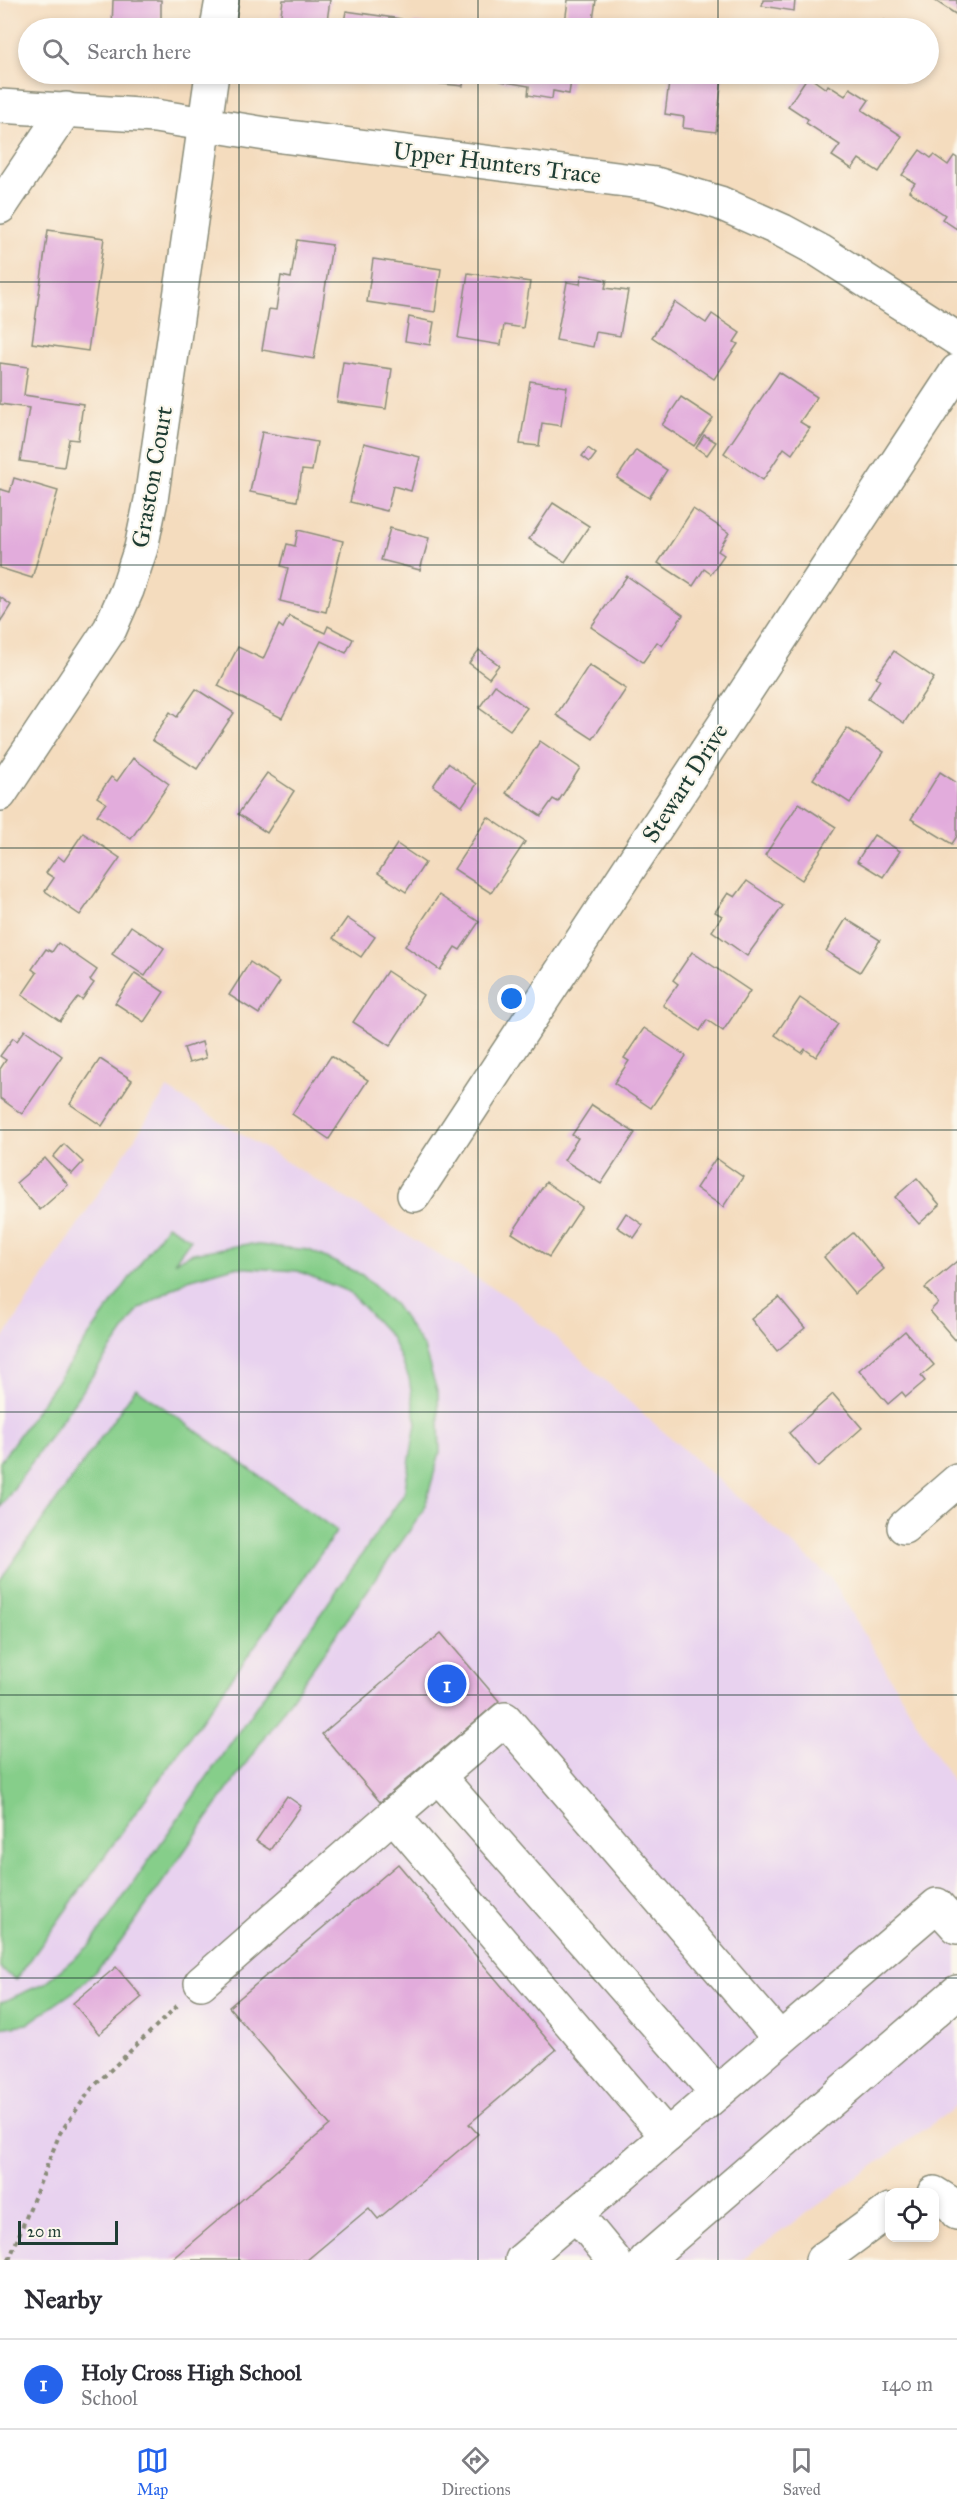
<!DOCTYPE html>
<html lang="en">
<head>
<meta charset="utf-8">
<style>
	:root { --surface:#fff; --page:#f2f2f3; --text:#2b2b33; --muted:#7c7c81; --line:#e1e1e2; --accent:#2563eb }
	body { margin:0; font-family:"IM FELL Great Primer",serif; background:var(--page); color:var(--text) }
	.controls { position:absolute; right:18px; bottom:18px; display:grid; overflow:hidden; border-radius:12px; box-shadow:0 3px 9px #0003 }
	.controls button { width:54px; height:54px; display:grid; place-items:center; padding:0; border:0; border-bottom:2px solid var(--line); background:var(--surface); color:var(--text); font:30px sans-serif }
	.scale { position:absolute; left:18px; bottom:15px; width:100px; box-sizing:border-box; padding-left:6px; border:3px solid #1f3d34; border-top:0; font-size:16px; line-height:21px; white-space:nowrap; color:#1f3d34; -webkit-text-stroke:4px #fbf7ec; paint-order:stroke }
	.you { position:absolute; left:512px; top:999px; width:21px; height:21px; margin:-15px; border:4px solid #fff; border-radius:50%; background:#1a73e8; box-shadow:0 0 0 9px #1a73e833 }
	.badge { display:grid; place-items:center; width:39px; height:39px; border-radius:50%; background:var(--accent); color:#fff; font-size:20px; font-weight:700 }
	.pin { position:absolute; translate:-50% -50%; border:3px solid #fff; box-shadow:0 2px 6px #0006 }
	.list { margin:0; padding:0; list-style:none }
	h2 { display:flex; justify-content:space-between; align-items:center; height:78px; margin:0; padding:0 24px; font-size:26px }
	h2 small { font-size:20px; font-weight:400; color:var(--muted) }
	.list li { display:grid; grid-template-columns:39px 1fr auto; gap:18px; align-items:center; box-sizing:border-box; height:90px; padding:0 24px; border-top:2px solid var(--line) }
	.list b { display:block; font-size:22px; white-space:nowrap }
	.list p { margin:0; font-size:20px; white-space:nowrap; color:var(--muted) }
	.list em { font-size:20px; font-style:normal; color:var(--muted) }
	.icon { flex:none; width:33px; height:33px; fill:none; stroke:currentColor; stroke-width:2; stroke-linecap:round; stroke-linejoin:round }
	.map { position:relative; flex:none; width:957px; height:2260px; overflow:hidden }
	.search { position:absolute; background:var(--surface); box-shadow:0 3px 9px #0003; left:18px; right:18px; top:18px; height:66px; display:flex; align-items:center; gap:15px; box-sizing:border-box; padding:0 21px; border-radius:33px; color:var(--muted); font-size:22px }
	.sheet { height:168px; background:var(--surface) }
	nav { display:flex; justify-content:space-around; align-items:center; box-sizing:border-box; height:84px; border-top:2px solid var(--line); background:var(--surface); font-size:16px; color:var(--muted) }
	nav a { display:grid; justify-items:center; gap:3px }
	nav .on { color:var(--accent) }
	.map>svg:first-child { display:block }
</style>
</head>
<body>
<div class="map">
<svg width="957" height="2260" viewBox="0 0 957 2260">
	<rect width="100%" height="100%" fill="#fbf7ec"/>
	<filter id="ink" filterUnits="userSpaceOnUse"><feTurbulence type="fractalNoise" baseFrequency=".0167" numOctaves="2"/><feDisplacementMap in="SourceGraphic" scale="12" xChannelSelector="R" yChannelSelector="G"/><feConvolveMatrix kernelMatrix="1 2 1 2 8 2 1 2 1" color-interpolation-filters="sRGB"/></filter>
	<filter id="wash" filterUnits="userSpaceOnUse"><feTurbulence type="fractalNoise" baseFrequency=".008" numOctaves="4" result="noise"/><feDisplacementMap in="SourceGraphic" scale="24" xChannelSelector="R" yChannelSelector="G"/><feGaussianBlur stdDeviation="1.35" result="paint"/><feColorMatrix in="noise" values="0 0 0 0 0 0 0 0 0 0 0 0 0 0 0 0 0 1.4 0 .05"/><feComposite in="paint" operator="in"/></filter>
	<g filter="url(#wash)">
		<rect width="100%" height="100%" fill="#f4dcbe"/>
		<polygon fill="#e8d2ef" points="167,1089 514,1301 831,1578 957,1790 957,2106 741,2260 0,2260 0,1343"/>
		<g fill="#86ce8a" stroke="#52865f" stroke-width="1.5">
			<polygon points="167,1225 191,1239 174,1262 193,1253 249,1244 309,1250 362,1275 395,1305 424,1348 438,1394 440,1452 424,1510 110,1957 76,1990 27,2024 0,2028 0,2003 45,1983 90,1945 404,1494 416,1423 409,1378 391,1337 349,1292 298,1271 234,1267 188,1280 139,1309 0,1508 0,1462"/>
			<polygon points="136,1388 337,1531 16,1980 0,1968 0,1580"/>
		</g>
		<g id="blocks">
			<g fill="#e2acdc">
				<polygon points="113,0 161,0 161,28 112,28"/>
				<polygon points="283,0 330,0 326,28 279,28"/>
				<polygon points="568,0 596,0 592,27 565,23"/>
				<polygon points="763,0 795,0 794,11 762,6"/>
				<polygon points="934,0 957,0 957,15"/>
				<polygon points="346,11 401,19 400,28 343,28"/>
				<polygon points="884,20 896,28 878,28"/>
				<polygon points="414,23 447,27 447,28 413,28"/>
				<polygon points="436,74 479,74 478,80 464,78 463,86 434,83"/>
				<polygon points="501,74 572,74 569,94 553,91 552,99 528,95 529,86 500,81"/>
				<polygon points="670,74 693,74 722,78 716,132 683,128 684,117 665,114"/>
				<polygon points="808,76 826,89 828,85 845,96 850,88 869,100 862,110 902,136 879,172 859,159 852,169 832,156 840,145 806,123 808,119 788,106"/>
				<polygon points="920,150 931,158 934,155 948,165 954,156 957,158 957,229 942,219 945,215 909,191 915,183 902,175"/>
				<polygon points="48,230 104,238 88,351 32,343"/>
				<polygon points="297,240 332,245 314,359 262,350 269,309 276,310 281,276 291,278"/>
				<polygon points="373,259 441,269 435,312 367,302"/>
				<polygon points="468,273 530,282 523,328 504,325 501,345 458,338"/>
				<polygon points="582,275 607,280 605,288 628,291 620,336 596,332 593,347 556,340 567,282 580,284"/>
				<polygon points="675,302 706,323 712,314 740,333 734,342 738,344 714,379 652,337"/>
				<polygon points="409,317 434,322 430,345 405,341"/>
				<polygon points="343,362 392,369 386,409 337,402"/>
				<polygon points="0,363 28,367 24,395 83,404 78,440 69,439 64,467 20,461 29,408 0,404"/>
				<polygon points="779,372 817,397 800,422 810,428 792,454 784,448 763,480 724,453"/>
				<polygon points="530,381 567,387 561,426 542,423 539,446 520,444"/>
				<polygon points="681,397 713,418 694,446 662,425"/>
				<polygon points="262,432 317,442 312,471 302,470 297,501 250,492"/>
				<polygon points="704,435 716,442 707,455 696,448"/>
				<polygon points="364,443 420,457 411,491 393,486 387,511 350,502"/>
				<polygon points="588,448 596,454 590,462 582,456"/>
				<polygon points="636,450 667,470 649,498 617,478"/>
				<polygon points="14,478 58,491 32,578 0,568 0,489 10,492"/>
				<polygon points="553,503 589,526 565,562 529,539"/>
				<polygon points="693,509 729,533 718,551 724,555 711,574 704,569 693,586 658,563"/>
				<polygon points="390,528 429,538 420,570 381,560"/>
				<polygon points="298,530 343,541 326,612 280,601 288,568 281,566 287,544 295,546"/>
				<polygon points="627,576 683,615 662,646 657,642 643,662 591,627"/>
				<polygon points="0,597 11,605 0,622"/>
				<polygon points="289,616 325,633 328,626 353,639 346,653 321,641 282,718 218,686 238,647 263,659 279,625 283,628"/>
				<polygon points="479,650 499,665 489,678 469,663"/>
				<polygon points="894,651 934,678 904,723 868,699 880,680 876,677"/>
				<polygon points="589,665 626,689 593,739 556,715"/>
				<polygon points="495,685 527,708 510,730 479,708"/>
				<polygon points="196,689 234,713 197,769 152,740 170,712 177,717"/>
				<polygon points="847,728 884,752 850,803 813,779"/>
				<polygon points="540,741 580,768 558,802 553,799 541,816 506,793"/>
				<polygon points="133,758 169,784 131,839 97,815 106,803 97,797 111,777 117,781"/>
				<polygon points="448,763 477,784 462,806 433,786"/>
				<polygon points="940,772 957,783 957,836 952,844 911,819"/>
				<polygon points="267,773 294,791 267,833 238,814"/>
				<polygon points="799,803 836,827 802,880 765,855"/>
				<polygon points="488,817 525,842 491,893 454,869"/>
				<polygon points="83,833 120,858 80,915 45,891 54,878 46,873 58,856 64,861"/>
				<polygon points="874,835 900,851 883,877 857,861"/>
				<polygon points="397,844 425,863 406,892 378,873"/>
				<polygon points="747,881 783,906 747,956 712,931 722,916 715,912 728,893 735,897"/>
				<polygon points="439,895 479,922 460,950 455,947 440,970 405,946"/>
				<polygon points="347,918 375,937 361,957 333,938"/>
				<polygon points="846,919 880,940 860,972 826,951"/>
				<polygon points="131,926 164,948 145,976 112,954"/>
				<polygon points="58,943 97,970 90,980 94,983 82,1000 78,997 60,1021 22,995 37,973 32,969 46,949 52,952"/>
				<polygon points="692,952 750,991 723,1031 707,1020 700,1031 663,1005 678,984 673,980"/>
				<polygon points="250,962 280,982 259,1014 229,995"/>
				<polygon points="387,971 423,995 390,1046 353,1022"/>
				<polygon points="135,973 164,992 144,1022 115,1003"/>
				<polygon points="800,998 838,1024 816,1057 805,1049 802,1053 775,1035"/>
				<polygon points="644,1028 686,1056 651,1108 614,1083 629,1061 624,1058"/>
				<polygon points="25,1030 62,1056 22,1114 0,1098 0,1069 6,1060 0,1056 13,1038 17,1041"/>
				<polygon points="202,1042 206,1058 189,1063 184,1048"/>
				<polygon points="331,1056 368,1080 329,1139 292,1114"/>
				<polygon points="100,1059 132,1080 102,1126 70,1104"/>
				<polygon points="592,1105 635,1133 601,1184 564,1160 578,1138 572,1135"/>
				<polygon points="64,1144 83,1162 72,1174 53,1157"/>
				<polygon points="45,1158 68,1185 40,1210 16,1183"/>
				<polygon points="716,1158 743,1177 723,1207 696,1188"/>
				<polygon points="917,1178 940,1205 919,1224 895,1197"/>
				<polygon points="546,1182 582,1207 549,1257 512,1233"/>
				<polygon points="626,1213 643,1225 634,1238 617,1227"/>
				<polygon points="853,1233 884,1269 855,1294 824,1257"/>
				<polygon points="957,1261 957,1342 930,1311 938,1303 925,1288"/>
				<polygon points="779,1297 805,1328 777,1351 751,1319"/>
				<polygon points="905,1331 934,1365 921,1376 925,1381 906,1397 902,1392 888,1404 859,1370"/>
				<polygon points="833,1394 862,1428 818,1467 789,1433"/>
				<polygon points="441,1633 499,1701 380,1802 322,1734"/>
				<polygon points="287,1796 301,1806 270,1850 256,1841"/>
				<polygon points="398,1864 556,2050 469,2124 478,2134 378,2219 369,2208 307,2260 171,2260 330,2125 229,2007"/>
				<polygon points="116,1967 142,1997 99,2034 73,2003"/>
			</g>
		</g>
	</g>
	<g filter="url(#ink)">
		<use href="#blocks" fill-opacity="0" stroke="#8a8c79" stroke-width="1.5"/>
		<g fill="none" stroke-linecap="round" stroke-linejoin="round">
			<g stroke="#8a8c79" stroke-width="36">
				<g id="minor">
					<polyline points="217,28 222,0"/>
					<polyline points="0,106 155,116 266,134 656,184 720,203 783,231 820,251 957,339"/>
					<polyline points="0,207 66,109"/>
					<polyline points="0,794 110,629 127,590 141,548 151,500 212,74"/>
					<polyline points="414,1195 957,371"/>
					<polyline points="904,1527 957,1481"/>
					<polyline points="438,1776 717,2093"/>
					<polyline points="201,1983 393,1815"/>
					<polyline points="667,2136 393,1815 505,1719 780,2039"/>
					<polyline points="934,2193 950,2203 957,2213"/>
					<polyline points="576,2214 614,2260"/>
					<polyline points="522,2260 937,1905 957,1927"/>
					<polyline points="646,2260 957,1992"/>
					<polyline points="822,2260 890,2210"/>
				</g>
			</g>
			<polyline stroke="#8a8c79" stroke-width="4" stroke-dasharray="4.5 4.5" stroke-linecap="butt" points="9,2260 60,2133 92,2088 178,2005"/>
			<use href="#minor" stroke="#fff" stroke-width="33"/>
		</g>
	</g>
	<path fill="none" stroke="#1f3d34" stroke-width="1.5" stroke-opacity="0.55" d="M239 0V28M478 0V28M718 0V28M239 74V2260M478 74V2260M718 74V2260M0 282H957M0 565H957M0 848H957M0 1130H957M0 1412H957M0 1695H957M0 1978H957"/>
	<g text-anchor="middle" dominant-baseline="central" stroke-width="4.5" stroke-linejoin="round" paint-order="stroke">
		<g font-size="24" fill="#1f3d34" stroke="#fbf7ec">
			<text transform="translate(497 163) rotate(7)">Upper Hunters Trace</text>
			<text transform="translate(152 477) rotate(-80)">Graston Court</text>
			<text transform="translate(685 783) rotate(-57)">Stewart Drive</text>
		</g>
	</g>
</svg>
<div class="controls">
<button><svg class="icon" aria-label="locate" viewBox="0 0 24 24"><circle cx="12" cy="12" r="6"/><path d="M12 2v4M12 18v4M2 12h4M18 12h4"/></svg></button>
</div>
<div class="scale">20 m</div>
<div class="you"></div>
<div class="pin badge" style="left:447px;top:1684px">1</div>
<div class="search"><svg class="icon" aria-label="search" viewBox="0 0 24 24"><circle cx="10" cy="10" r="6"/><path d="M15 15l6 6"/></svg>Search here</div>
</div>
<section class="sheet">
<h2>Nearby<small></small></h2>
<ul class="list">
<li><span class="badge">1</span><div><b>Holy Cross High School</b><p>School</p></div><em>140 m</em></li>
</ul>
</section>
<nav>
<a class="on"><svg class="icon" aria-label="map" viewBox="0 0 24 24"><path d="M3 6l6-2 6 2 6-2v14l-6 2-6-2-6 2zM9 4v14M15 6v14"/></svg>Map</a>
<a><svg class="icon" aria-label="directions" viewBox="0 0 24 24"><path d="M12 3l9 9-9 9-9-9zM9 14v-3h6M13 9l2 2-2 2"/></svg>Directions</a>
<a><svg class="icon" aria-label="saved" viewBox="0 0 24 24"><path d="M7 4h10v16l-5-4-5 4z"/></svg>Saved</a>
</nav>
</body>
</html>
